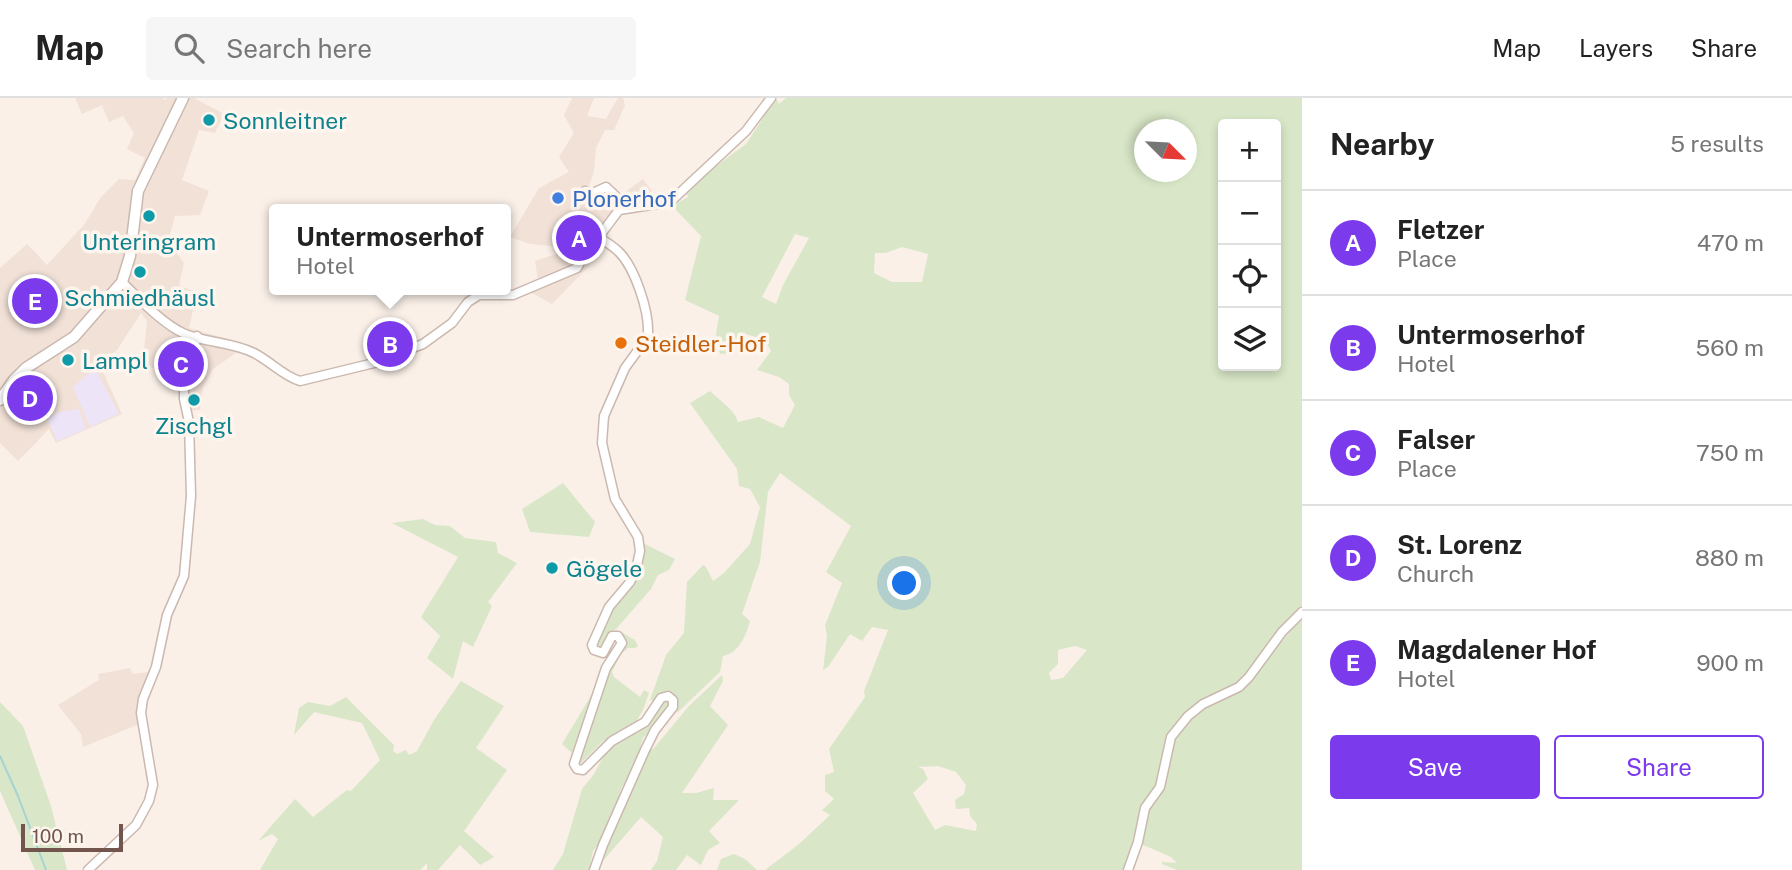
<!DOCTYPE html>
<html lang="en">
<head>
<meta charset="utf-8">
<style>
	:root { --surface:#fff; --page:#f6f6f6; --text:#222; --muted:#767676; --line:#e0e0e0; --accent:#7c3aed }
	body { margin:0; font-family:"Public Sans",sans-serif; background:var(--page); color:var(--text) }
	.controls { position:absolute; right:21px; top:21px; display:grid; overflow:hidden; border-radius:7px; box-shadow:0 4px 10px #0003 }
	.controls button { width:63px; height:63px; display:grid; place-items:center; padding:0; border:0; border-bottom:2px solid var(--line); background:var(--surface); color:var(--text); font:35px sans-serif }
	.compass { position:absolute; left:1134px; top:21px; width:63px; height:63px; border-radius:50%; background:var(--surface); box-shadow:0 4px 10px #0003; rotate:114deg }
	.scale { position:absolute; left:21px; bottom:18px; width:102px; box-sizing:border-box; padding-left:7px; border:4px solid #72564e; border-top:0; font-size:19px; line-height:24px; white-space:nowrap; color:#72564e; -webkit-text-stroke:5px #fdf5ee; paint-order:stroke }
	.you { position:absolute; left:905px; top:486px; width:24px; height:24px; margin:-18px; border:5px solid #fff; border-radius:50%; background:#1a73e8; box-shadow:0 0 0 10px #1a73e833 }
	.badge { display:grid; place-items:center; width:46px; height:46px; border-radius:50%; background:var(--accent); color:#fff; font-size:23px; font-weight:700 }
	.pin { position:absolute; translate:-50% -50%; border:4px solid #fff; box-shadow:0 2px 7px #0006 }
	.popup { position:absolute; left:269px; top:106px; width:242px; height:91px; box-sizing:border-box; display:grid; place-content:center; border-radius:7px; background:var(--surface); filter:drop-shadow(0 2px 5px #0005); font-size:23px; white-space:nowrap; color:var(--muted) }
	.popup b { font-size:26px; color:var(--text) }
	.popup::after { content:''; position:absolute; left:50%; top:100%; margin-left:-14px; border:14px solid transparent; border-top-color:var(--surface) }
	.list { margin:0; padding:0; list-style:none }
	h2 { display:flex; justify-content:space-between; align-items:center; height:91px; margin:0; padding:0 28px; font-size:30px }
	h2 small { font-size:23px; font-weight:400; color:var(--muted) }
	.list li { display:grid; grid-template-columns:46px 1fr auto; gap:21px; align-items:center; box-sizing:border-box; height:105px; padding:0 28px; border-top:2px solid var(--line) }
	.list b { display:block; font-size:26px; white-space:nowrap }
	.list p { margin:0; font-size:23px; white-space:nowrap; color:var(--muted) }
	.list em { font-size:23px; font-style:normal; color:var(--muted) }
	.actions { display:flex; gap:14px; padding:21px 28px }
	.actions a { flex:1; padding:16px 0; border:2px solid var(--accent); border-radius:7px; text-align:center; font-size:24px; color:var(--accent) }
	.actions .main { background:var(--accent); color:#fff }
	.icon { flex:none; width:38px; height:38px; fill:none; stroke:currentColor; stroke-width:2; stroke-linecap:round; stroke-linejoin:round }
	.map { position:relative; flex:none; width:1302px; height:772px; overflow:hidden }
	header { display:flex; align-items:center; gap:42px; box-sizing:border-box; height:98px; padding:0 35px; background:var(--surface); border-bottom:2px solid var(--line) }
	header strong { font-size:33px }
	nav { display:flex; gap:38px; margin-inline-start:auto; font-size:24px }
	.search { width:490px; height:63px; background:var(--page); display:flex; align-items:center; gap:18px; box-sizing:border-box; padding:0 24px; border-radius:7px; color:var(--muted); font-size:26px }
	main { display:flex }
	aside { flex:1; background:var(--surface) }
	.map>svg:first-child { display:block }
</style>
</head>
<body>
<header>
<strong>Map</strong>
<div class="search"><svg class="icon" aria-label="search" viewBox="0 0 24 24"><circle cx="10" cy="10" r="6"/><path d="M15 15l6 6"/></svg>Search here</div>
<nav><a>Map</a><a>Layers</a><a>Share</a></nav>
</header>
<main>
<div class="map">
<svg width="1302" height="772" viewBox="0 0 1302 772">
	<rect width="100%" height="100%" fill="#faf0e8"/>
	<g fill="#f1e1d7">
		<polygon points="75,0 163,0 165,2 167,0 194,0 224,16 215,35 199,32 182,82 209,93 200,117 175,118 168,143 184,165 179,187 197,195 189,230 242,245 240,252 213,271 203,289 200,312 185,313 181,286 147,267 144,252 147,223 141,215 117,252 99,265 122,316 56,345 49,331 18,363 0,345 0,170 27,146 47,167 84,127 101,99 119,81 135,82 145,60 127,51 134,35 123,18 109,24 102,7 82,16"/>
		<polygon points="572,0 594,0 587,18 606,21 618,0 623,0 625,7 614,32 605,32 596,50 594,73 589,88 592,91 608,84 621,97 643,81 652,93 619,117 595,144 590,167 552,206 530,194 539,189 535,163 559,155 561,149 530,146 510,139 539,90 569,74 559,59 574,35 564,17"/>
		<polygon points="130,570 133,576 157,573 142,610 144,624 83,649 81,636 58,607 99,582 98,576"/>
	</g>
	<g fill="#ede5f7">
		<polygon points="95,270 119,316 90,329 73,289"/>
		<polygon points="79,311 86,331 57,343 47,320 59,314"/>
	</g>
	<g fill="#d9e7c8" fill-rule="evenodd">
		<path d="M776 0 779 6 786 0H1302V511L1245 580 1238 586 1202 604 1170 638 1162 674 1125 772H765L799 746 830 717 822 712 834 701 825 693V677L834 674 829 651 865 599 864 593 888 532 872 529 862 543 850 536 828 569 823 572 827 538 825 527 842 485 826 474 851 428 780 375 768 394 760 464 742 516 750 523C746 538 739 555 723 558L720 574 677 615 678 603 668 595H661L652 603 650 602 666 557 684 535 687 484 703 467 706 469 713 483 724 475 750 446 760 409 750 391 739 388 737 371 690 305 710 293C720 303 734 311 738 324L759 319 783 330 795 307 789 297V286L779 279 757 272 771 253 765 242 746 236 738 237 732 255 720 256 716 236 719 218 685 202 701 138 672 108 688 99 685 91 746 46ZM1223 26H1276V268H1223ZM1144 32H1186V74H1144ZM795 136 809 140 783 187 776 206 762 199ZM902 149 928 156 922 184H892L874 175 875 155H886ZM1075 548 1087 552 1063 580 1051 582 1049 575 1058 566V552ZM938 668 956 674 966 687 964 696 955 702 956 711 969 710 970 718 977 726 976 733 945 727 935 732 913 695 928 681 923 671 918 669Z"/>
		<polygon points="563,385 595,424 589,439 530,434 522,411"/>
		<polygon points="423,421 435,427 450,428 465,440 496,444 498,455 517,465 488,504 492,508 473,549 463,543 453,581 427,560 440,538 421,519 458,459 392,425"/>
		<path d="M643 445 675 461 669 472 658 477 651 491 616 531C608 535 605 538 604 548L599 550 597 543 614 506 617 508 620 504 617 503 635 482Z"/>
		<polygon points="1302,520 1302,772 1177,772 1162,766 1162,764 1177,765 1171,759 1141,746 1148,710 1174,640 1189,620 1205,609 1240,592"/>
		<polygon points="621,534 635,542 638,548 635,550 628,550 621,556 612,574 614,579 640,599 644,592 649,595 643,612 636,624 603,643 581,665 579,664 602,597 608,572 627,543"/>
		<polygon points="722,577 723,583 710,608 728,627 682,695 696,695 714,690 713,702 739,702 709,733 720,745 708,752 701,767 687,757 676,772 651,772 657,763 663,739 641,719 601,765 599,764 647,654 654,650 689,608"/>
		<polygon points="461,583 504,608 476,650 507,672 464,733 494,759 480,767 460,747 438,772 427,772 427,765 420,772 260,772 278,741 272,736 258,743 295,701 313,719 347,692 351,693 380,662 362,625 314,614 294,637 299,610 308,604 330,608 346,599 394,647 393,653 397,656 406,652 409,657 417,653 434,622"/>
		<polygon points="592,596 595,597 577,650 572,655 562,646"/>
		<polygon points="668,602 669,611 643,640 636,663 621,691 615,713 600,744 593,753 589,772 553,772 563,756 582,691 594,676 607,652 648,626 663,603"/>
		<polygon points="0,604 23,628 51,708 67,772 35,772 0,693"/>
		<polygon points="734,756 745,761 757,772 717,772 721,761"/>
	</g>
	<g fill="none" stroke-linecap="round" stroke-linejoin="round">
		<polyline stroke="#a5d3d3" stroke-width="2" points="0,658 18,698 46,772"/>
		<g stroke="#cbb8af" stroke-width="11">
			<g id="minor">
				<polyline points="585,93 593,95 606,89 624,106 633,108"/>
				<polyline points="595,139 601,136 619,112 670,104 746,33 771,0"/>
				<path d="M122 184C138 200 164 227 185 236 207 245 232 244 254 255 270 263 283 278 300 283L374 265 423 246 452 225 468 204 479 197H513L577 170C587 156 574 151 563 145L562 139 574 124C588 136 606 141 619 154 635 170 649 213 648 235"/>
				<polyline points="88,772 136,727 149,703 153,687 141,615 143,601 156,569 167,517 184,478 191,398 189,324 184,301 184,288 197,238"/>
				<polyline points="594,772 603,747 645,652 655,632 673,609 673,602 668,598 661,600 645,624 612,643 583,672 577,671 574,666 606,570 622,545 618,538 612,538 603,555 594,552 592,547 609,509 630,484 636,472 640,453 638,439 615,401 602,345 604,318 625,270 647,240"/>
				<polyline points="1128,772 1138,744 1145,710 1160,689 1171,639 1188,618 1203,606 1239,589 1249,579 1282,534 1302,514"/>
			</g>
		</g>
		<g stroke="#cbb8af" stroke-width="13">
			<polyline id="tertiary" points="0,302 14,282 26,270 74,239 122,184 130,158 138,93 183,0"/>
		</g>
		<use href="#minor" stroke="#fff" stroke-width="8"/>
		<use href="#tertiary" stroke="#fff" stroke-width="10"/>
	</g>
	<g fill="#0f9aa8" stroke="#fdf5ee" stroke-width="2.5">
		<circle cx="209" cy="22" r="7"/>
		<circle cx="149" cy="118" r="7"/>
		<circle cx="140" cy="174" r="7"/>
		<circle cx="68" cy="262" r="7"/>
		<circle cx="194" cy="302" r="7"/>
		<circle cx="552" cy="470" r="7"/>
	</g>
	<circle fill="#3f7fe0" stroke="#fdf5ee" stroke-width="2.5" cx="558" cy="100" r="7"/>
	<circle fill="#e8710a" stroke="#fdf5ee" stroke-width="2.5" cx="621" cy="245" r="7"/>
	<g text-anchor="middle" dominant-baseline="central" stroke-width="7" stroke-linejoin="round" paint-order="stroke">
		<g font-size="23" fill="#0d838f" stroke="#fdf5ee" text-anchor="start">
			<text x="223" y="22">Sonnleitner</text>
			<text x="149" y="143" text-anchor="middle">Unteringram</text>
			<text x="140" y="199" text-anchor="middle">Schmiedhäusl</text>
			<text x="82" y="262">Lampl</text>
			<text x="194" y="327" text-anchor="middle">Zischgl</text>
			<text x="566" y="470">Gögele</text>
		</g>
		<g font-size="23" fill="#366cbe" stroke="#fdf5ee" text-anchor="start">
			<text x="572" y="100">Plonerhof</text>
		</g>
		<g font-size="23" fill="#c56008" stroke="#fdf5ee" text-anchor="start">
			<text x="635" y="245">Steidler-Hof</text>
		</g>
	</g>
</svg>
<div class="controls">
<button>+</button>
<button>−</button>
<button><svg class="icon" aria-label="locate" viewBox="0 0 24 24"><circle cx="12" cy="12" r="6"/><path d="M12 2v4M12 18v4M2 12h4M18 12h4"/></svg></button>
<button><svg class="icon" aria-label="layers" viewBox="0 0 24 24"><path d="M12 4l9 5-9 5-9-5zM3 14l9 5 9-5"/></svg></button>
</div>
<svg class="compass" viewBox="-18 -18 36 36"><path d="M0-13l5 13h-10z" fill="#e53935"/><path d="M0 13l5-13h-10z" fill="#767676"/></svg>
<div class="scale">100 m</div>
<div class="you"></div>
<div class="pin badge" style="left:579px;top:140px">A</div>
<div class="pin badge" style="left:390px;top:246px">B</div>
<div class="popup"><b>Untermoserhof</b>Hotel</div>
<div class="pin badge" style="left:181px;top:266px">C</div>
<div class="pin badge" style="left:30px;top:300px">D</div>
<div class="pin badge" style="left:35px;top:203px">E</div>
</div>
<aside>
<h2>Nearby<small>5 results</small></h2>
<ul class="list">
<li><span class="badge">A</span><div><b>Fletzer</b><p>Place</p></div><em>470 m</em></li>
<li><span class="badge">B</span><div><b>Untermoserhof</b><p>Hotel</p></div><em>560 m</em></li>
<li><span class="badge">C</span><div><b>Falser</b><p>Place</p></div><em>750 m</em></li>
<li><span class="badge">D</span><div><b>St. Lorenz</b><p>Church</p></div><em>880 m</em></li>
<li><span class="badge">E</span><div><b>Magdalener Hof</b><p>Hotel</p></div><em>900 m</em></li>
</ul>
<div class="actions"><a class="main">Save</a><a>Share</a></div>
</aside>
</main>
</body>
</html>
